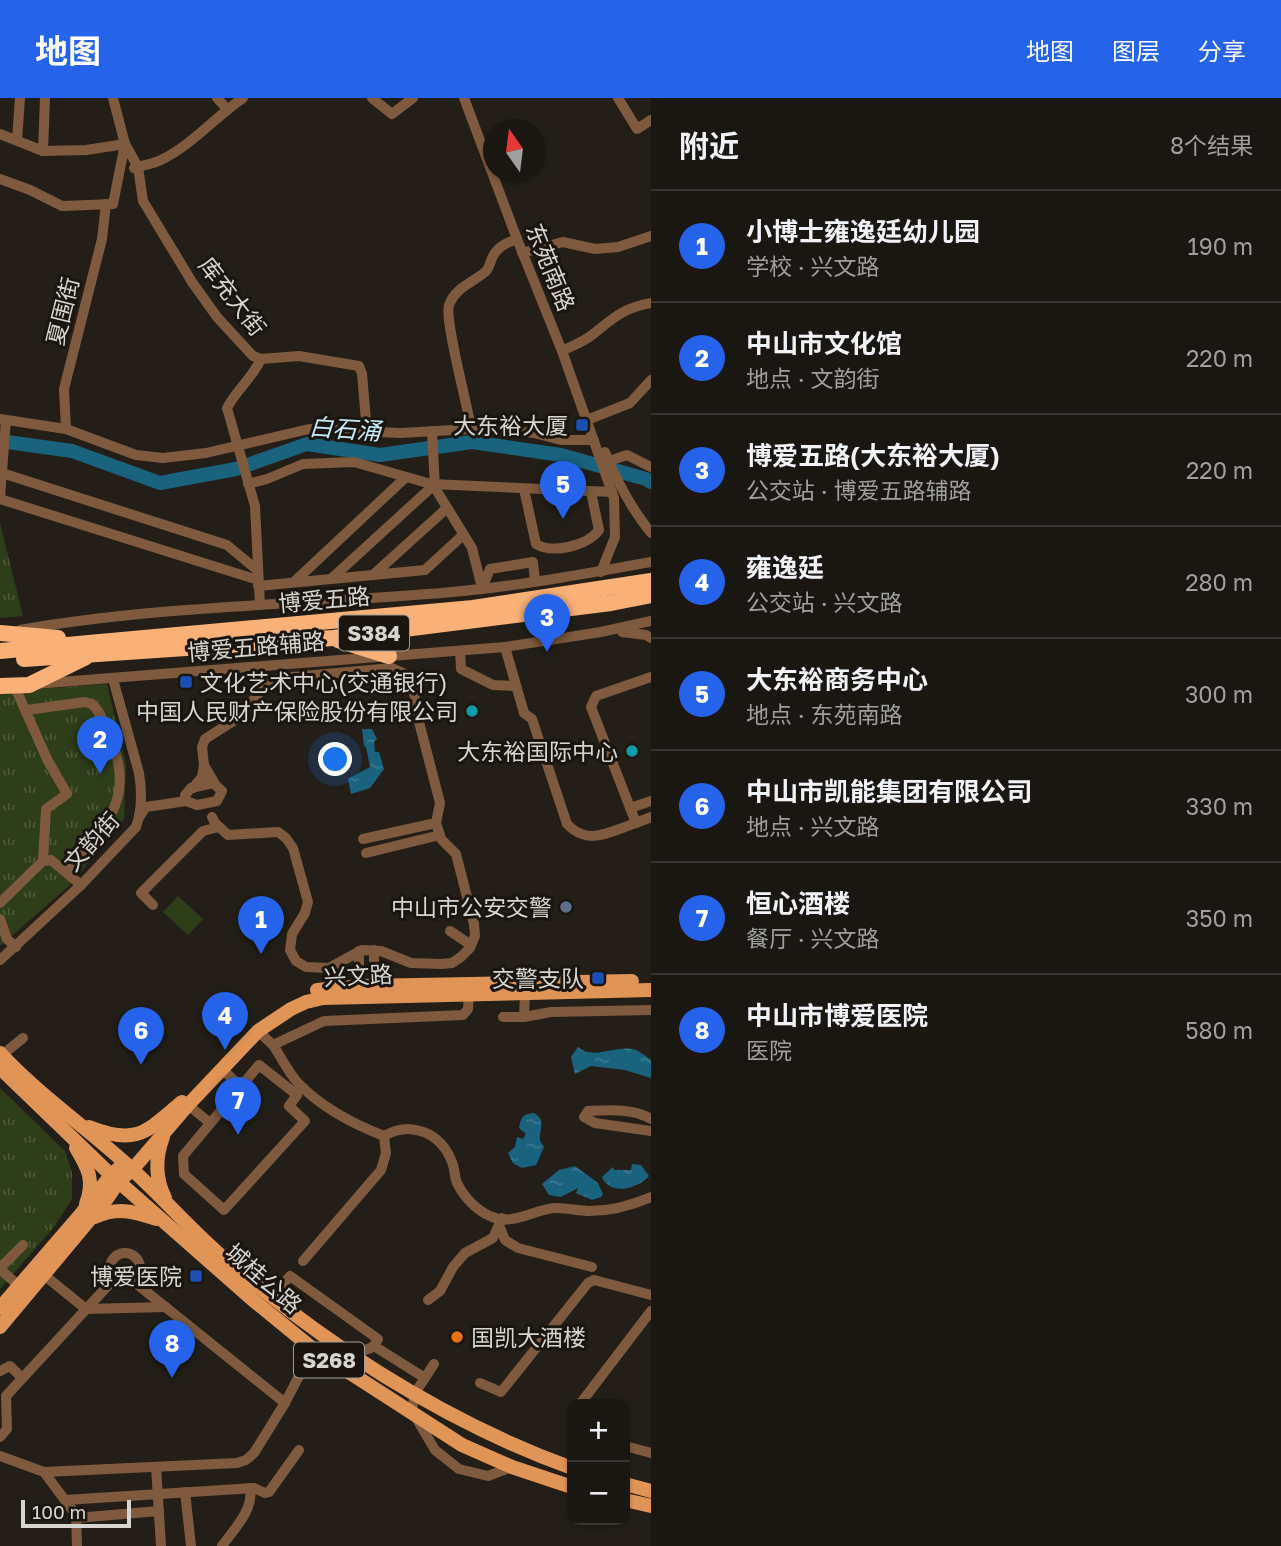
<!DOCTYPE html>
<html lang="zh">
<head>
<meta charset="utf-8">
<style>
	:root { --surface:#1a1712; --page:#272420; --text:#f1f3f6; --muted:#9f9f9f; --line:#383632; --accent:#2563eb }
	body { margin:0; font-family:"Golos Text","Noto Sans SC",sans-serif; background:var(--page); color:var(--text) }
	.controls { position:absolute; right:21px; bottom:21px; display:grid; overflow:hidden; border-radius:14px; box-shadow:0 2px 5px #0004 }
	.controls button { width:63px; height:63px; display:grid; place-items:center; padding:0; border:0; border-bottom:2px solid var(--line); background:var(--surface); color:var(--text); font:35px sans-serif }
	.compass { position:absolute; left:483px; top:21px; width:63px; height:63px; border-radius:50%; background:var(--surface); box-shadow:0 2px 5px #0004; rotate:346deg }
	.scale { position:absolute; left:21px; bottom:18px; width:110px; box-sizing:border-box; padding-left:7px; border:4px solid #d7d5d0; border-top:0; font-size:19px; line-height:24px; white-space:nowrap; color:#d7d5d0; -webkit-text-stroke:5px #1a160f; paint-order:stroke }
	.you { position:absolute; left:336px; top:662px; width:24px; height:24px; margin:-18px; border:5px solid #fff; border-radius:50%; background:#1a73e8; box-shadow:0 0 0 10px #1a73e833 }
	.badge { display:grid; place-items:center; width:46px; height:46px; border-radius:50%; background:var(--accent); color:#fff; font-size:23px; font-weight:700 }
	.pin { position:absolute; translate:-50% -58px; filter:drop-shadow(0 2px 4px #0008) }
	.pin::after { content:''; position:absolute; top:37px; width:24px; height:21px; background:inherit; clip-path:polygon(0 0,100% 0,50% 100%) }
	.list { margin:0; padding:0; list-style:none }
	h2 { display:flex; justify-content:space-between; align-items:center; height:91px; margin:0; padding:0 28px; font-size:30px }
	h2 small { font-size:23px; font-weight:400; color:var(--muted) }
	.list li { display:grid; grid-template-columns:46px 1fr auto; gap:21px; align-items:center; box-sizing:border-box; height:112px; padding:0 28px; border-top:2px solid var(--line) }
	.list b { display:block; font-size:26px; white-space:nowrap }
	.list p { margin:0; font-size:23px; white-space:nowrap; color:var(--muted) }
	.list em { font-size:23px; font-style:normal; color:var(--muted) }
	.map { position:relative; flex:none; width:651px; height:1448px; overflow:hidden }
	header { display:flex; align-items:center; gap:42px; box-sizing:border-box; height:98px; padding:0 35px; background:var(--accent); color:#fff }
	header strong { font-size:33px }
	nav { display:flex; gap:38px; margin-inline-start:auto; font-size:24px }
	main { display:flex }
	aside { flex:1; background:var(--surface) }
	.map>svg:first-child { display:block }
</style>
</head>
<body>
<header>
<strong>地图</strong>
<nav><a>地图</a><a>图层</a><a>分享</a></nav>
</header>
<main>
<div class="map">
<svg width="651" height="1448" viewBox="0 0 651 1448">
	<defs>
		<pattern id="park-tufts" width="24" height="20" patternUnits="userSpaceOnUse" patternTransform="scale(1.75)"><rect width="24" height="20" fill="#2e3e19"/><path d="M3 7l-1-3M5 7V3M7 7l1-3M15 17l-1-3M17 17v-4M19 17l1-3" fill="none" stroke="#4c5939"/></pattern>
		<pattern id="water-ripples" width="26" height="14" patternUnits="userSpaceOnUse" patternTransform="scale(1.75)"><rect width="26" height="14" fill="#1a637f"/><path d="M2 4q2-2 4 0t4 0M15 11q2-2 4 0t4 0" fill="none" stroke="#3b7890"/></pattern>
	</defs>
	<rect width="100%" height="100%" fill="#231f18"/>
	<polygon fill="#2e3e19" points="178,798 203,821 188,837 163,814"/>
	<g fill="url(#park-tufts)">
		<polygon points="0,425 23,518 0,520"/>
		<polygon points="107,586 126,666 124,721 69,788 0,848 0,594"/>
		<polygon points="0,990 65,1053 72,1074 72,1101 54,1129 0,1191"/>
	</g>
	<g fill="url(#water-ripples)">
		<polygon points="362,631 372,631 377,641 374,644 375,654 379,654 384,671 370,690 351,696 348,681 370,669 366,649 364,648"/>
		<path d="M578 949C593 962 614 948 632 951 639 952 645 958 651 962V980L625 972 591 968 575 976 571 959Z"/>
		<path d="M534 1015C547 1023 539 1030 540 1043L544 1049 536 1067 522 1070 513 1065 508 1055 515 1049 517 1039 523 1041 526 1036 519 1030C521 1019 523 1016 534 1015Z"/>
		<path d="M632 1066 641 1067 649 1078C638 1091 610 1098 602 1079L613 1069 614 1072H631Z"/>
		<polygon points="575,1068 598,1085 603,1096 601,1099 592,1102 576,1095 578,1090 561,1099 549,1097 542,1086 559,1072"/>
	</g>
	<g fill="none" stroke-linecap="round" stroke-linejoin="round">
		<polyline stroke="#1a637f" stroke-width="14" points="0,343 72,353 160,385 236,371 307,346 380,357 472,344 561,357 646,381 651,384"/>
		<g stroke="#7f5a3e" stroke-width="10">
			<polyline points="217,0 227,11"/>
			<polyline points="372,0 392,16 413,0"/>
			<polyline points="464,0 517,141 562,253 614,400 615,439 601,474"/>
			<polyline points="618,0 637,31 651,22"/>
			<polyline points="0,36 43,53 86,52 125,46 138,69 143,103 192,184 217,219 253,258 261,261 299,258 359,268 362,276 367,334"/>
			<polyline points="17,42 20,0"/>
			<polyline points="43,53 45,0"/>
			<path d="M134 70C143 67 153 66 161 62 192 47 215 19 243 0"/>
			<polyline points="0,81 30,92 62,108 113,106 125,46 113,0"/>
			<polyline points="522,155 563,144 595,151 618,149 651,138"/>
			<path d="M562 253C572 248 583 244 592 237 615 219 621 211 651 205"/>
			<polyline points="0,321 66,331 136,357 163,360 206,355 309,331 401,335 471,331 534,335 561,342 594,342"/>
			<polyline points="587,322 630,305 651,282"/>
			<polyline points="66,331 64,291 102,141 106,106"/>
			<path d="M471 331C468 308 444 222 449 207 455 190 472 185 485 174 489 171 490 165 492 160 497 149 506 145 517 141"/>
			<polyline points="432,333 435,390 472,450 482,490"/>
			<path d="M605 354C617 384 631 410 651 435"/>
			<polyline points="609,363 627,357 651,369"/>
			<polyline points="2,375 227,447 257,472"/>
			<polyline points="248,386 267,381 303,366 354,364 431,386 612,394"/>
			<path d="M524 391 536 446C553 456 587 448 599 432L591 394"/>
			<polyline points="0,399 6,322"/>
			<polyline points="0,401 258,482"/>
			<polyline points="373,477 447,410"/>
			<polyline points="331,481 435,386"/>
			<polyline points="294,484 406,379"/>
			<polyline points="258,488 425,472 463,437"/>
			<polyline points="482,490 490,471 533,464 535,483"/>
			<path d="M260 507 255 408 227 310C237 291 251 282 261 261"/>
			<path d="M20 532C162 507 308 507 452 494 519 488 585 476 651 464"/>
			<polyline points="622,534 646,537 651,540"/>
			<path d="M505 549 524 615 532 621 567 726C588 749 611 733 636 725"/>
			<polyline points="460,553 461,571 493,587 515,588"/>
			<polyline points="651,579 596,598 591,609 636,725 651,719"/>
			<polyline points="35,586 505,549 601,534 651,523"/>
			<polyline points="14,587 47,661 67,696 46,711 43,763"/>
			<path d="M27 612 85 604 92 606C101 614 105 628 110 640 137 700 105 731 65 773"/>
			<polyline points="204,667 202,649 205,641 238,620 269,583 281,580 392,570 407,577 413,588 418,620 440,705 436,725 441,741 456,756 474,826 475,838 470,850 461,859 452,865 441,866 411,865 381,853 362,852 329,870 306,869 296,863 290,852 292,836 305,815 308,804 293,750 286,740 278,734 228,737 215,725 212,719"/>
			<polyline points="193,690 202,679 204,667 215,686"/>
			<polyline points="630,710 651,703"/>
			<polyline points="140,718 146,709 186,703 197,707 217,703 222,693 213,685 191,690 185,697 186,703"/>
			<polyline points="363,741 436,725"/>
			<polyline points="366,755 440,737"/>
			<polyline points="0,805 43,763 51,762 81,787"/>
			<polyline points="153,807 141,795 203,733 219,729"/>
			<polyline points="0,821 7,841 16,849"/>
			<polyline points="450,833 471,847"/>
			<polyline points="374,852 374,888"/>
			<polyline points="359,853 359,889"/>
			<path d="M0 862 81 787 136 729C142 712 142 693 139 675L113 581"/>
			<polyline points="503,919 524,919 551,914 651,912"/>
			<polyline points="524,919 525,896"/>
			<polyline points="258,933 273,947 324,923 463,917 468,911 469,897"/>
			<path d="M273 947C281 959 288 974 298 985 321 1009 353 1026 384 1038L386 1055 381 1072 303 1163"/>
			<polyline points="2,957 23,940"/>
			<polygon points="259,967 297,997 289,1008 305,1023 224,1112 184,1076 183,1058"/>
			<polyline points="222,971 241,989"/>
			<polyline points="188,1007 210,1025"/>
			<path d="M651 1021C633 1010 609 1012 588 1013L584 1019 595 1025 651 1033"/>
			<path d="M384 1038C411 1022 441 1035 452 1064 455 1071 454 1078 457 1085 464 1099 476 1112 490 1118 513 1129 535 1110 557 1110 568 1110 579 1113 589 1113 612 1113 630 1108 651 1099"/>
			<polyline points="499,1127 505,1142 518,1150 592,1169"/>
			<circle cx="125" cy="1170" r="15"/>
			<polyline points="0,1170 23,1147"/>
			<polyline points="0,1171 19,1188"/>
			<polyline points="44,1177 86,1211 166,1209"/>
			<polyline points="133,1183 285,1305"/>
			<polyline points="273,1198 290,1178 378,1241 373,1249 350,1258"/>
			<polyline points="428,1202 440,1193 453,1169 465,1155 493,1140 502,1120"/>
			<polyline points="374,1248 425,1280"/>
			<polyline points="434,1266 415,1295 412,1313 435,1352 459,1371 488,1378 512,1369"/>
			<polyline points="0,1273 10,1268 22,1280"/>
			<polyline points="480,1285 501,1294 588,1185 594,1182 651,1197"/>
			<polyline points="580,1306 651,1213"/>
			<polyline points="0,1339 7,1331 6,1298 114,1181"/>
			<polyline points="625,1348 651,1355"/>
			<polyline points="0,1358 44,1374 237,1365 246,1362 254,1355 285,1305 313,1251"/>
			<polyline points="156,1369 161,1448"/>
			<polyline points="44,1374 76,1417 77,1448"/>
			<polyline points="185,1394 191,1448"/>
			<polyline points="65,1402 254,1390 265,1395 269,1394 299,1352"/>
			<polyline points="76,1420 159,1413"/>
			<path d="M222 1448C234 1431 254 1412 250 1390"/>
		</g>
		<g stroke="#e09456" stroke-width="14">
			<polyline points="317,892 362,888 632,883"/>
			<path d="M0 955C37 995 83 1027 124 1064 157 1093 186 1127 219 1156 324 1246 442 1323 572 1370"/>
			<polyline points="0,970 111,1077 253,1202 313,1251 462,1347 512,1369 572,1389"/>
			<path d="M89 1029C137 1048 146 1034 182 1004"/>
			<path d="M163 1039C155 1060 155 1080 165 1100"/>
			<path d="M76 1050C88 1070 95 1082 86 1106"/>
			<path d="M95 1119C117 1109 133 1113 156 1121"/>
			<polyline points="0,1210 81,1116 111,1077 123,1067"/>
			<polyline points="0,1229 106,1102 119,1083 132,1072 188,1007 258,933 291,911 306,904 323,900 651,892"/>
			<polyline points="625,1386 651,1393"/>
			<polyline points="625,1402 651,1408"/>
		</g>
		<g stroke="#fab177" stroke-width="16">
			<polyline points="0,535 58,540"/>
			<polyline points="338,542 389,558"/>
			<polyline points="0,553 473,510 651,483"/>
			<polyline points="24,561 333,540 611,505 651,497"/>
			<polyline points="0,588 29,587 86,559"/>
		</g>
	</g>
	<g fill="#1a4fb4" stroke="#1a160f" stroke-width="2.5">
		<rect x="575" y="320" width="14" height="14" rx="3.5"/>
		<rect x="179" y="577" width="14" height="14" rx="3.5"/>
		<rect x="591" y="873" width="14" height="14" rx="3.5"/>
		<rect x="189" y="1171" width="14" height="14" rx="3.5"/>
	</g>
	<g fill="#0f9aa8" stroke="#1a160f" stroke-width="2.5">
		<circle cx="472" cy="613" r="7"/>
		<circle cx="632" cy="653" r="7"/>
	</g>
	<circle fill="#5c6f8a" stroke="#1a160f" stroke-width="2.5" cx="566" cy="809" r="7"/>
	<circle fill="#e8710a" stroke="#1a160f" stroke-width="2.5" cx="457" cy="1239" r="7"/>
	<g text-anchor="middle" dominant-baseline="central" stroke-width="6" stroke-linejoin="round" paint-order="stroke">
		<g fill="#1a160f" stroke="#9e9c96" stroke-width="2">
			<rect x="339" y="517.5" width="70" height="35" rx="5"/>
			<rect x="294" y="1244.5" width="70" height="35" rx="5"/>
		</g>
		<g font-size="21" font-weight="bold" fill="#d7d5d0">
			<text x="374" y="535">S384</text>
			<text x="329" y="1262">S268</text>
		</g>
		<g font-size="23" fill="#d7d5d0" stroke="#1a160f">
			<text transform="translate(551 169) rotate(68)">东苑南路</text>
			<text transform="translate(233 198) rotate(52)">库充大街</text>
			<text transform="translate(62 213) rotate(-76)">夏围街</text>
			<text transform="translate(324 501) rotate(-5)">博爱五路</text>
			<text transform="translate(256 548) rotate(-5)">博爱五路辅路</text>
			<text transform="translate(91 743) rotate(-48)">文韵街</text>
			<text transform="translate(358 877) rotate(-3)">兴文路</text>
			<text transform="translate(264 1180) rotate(41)">城桂公路</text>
		</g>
		<g font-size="23" fill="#d7d5d0" stroke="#1a160f" text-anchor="end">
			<text x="568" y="327">大东裕大厦</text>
			<text x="200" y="584" text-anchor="start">文化艺术中心(交通银行)</text>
			<text x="458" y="613">中国人民财产保险股份有限公司</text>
			<text x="618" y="653">大东裕国际中心</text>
			<text x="552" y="809">中山市公安交警</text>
			<text x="584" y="880">交警支队</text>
			<text x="182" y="1178">博爱医院</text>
			<text x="471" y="1239" text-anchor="start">国凯大酒楼</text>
		</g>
		<g font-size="24" font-style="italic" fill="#c6ebfc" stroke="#1a160f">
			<text transform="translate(345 330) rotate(4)">白石涌</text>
		</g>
	</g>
</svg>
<div class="controls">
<button>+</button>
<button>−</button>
</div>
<svg class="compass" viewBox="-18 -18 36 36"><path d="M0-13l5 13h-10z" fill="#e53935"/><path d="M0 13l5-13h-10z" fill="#9f9f9f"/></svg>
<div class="scale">100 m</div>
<div class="you"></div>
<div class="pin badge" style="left:261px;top:856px">1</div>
<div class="pin badge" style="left:100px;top:676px">2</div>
<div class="pin badge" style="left:547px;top:554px">3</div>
<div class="pin badge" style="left:225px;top:952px">4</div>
<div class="pin badge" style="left:563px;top:421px">5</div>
<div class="pin badge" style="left:141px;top:967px">6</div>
<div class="pin badge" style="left:238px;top:1037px">7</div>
<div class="pin badge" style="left:172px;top:1280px">8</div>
</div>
<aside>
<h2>附近<small>8个结果</small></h2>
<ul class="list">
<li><span class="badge">1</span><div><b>小博士雍逸廷幼儿园</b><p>学校 · 兴文路</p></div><em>190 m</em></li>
<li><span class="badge">2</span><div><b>中山市文化馆</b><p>地点 · 文韵街</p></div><em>220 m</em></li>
<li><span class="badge">3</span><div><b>博爱五路(大东裕大厦)</b><p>公交站 · 博爱五路辅路</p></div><em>220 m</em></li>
<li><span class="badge">4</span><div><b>雍逸廷</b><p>公交站 · 兴文路</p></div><em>280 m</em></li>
<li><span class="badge">5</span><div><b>大东裕商务中心</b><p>地点 · 东苑南路</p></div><em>300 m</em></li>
<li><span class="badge">6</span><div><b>中山市凯能集团有限公司</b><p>地点 · 兴文路</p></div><em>330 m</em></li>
<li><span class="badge">7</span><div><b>恒心酒楼</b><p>餐厅 · 兴文路</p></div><em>350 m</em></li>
<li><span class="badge">8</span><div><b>中山市博爱医院</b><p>医院</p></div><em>580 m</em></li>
</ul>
</aside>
</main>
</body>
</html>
